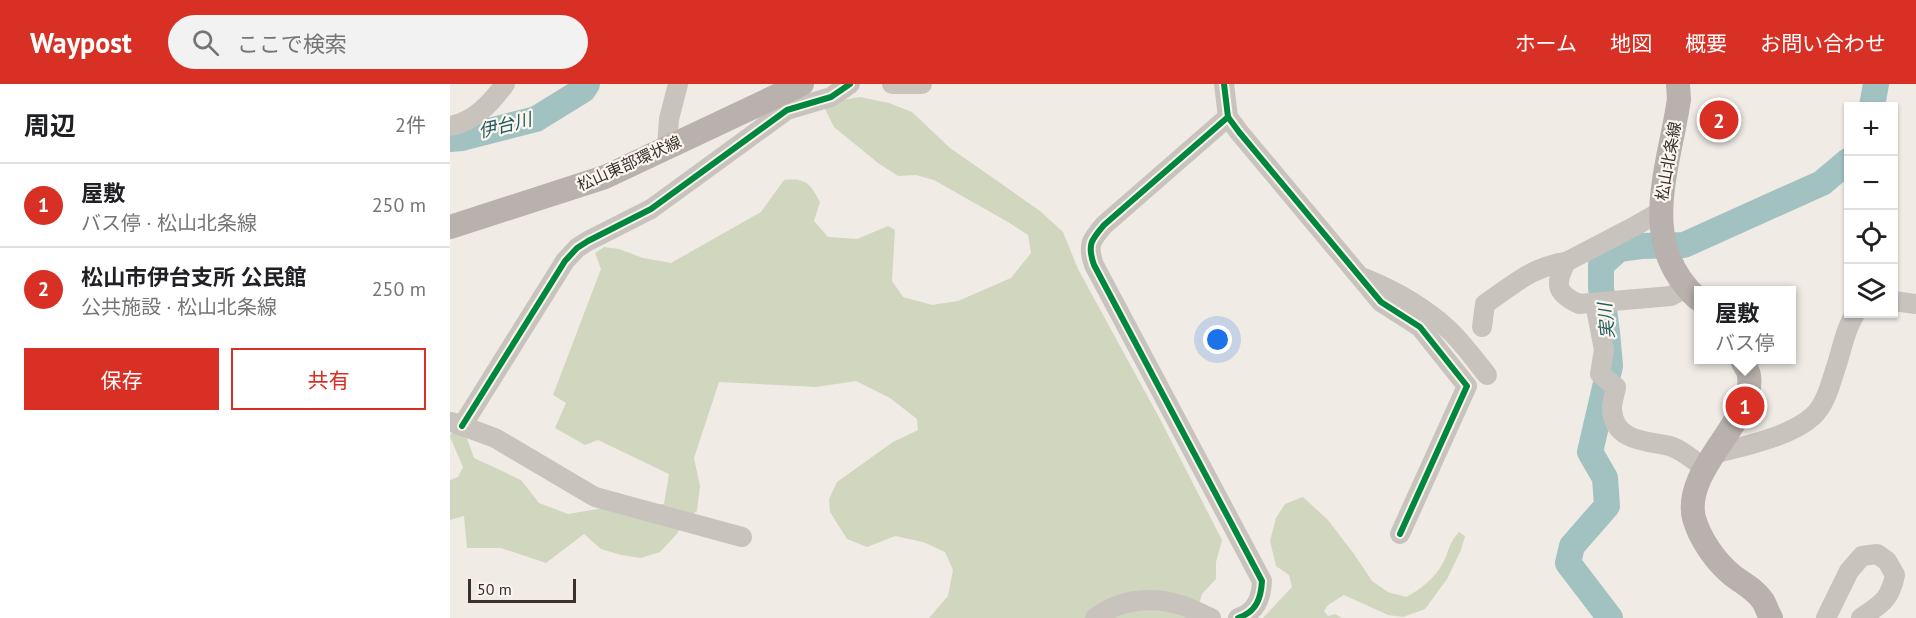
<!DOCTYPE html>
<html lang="ja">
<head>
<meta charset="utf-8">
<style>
	:root { --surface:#fff; --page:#f2f2f2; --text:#202124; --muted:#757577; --line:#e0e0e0; --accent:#d93025 }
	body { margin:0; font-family:"PT Sans","Noto Sans JP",sans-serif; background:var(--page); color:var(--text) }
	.controls { position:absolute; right:18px; top:18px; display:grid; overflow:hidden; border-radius:0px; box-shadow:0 2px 4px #0004 }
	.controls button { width:54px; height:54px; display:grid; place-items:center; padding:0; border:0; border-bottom:2px solid var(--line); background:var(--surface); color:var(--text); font:30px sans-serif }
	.scale { position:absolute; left:18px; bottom:15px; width:108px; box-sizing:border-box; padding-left:6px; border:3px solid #3b302b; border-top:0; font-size:16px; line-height:21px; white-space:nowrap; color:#3b302b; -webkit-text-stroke:4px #fbf5ee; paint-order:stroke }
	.you { position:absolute; left:768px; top:256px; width:21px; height:21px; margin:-15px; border:4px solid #fff; border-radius:50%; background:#1a73e8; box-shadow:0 0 0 9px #1a73e833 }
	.badge { display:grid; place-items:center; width:39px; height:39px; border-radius:50%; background:var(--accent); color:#fff; font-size:20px; font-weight:700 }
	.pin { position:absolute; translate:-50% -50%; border:3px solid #fff; box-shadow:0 2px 6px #0006 }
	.popup { position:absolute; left:1244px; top:202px; width:102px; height:78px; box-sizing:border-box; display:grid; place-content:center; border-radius:0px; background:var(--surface); filter:drop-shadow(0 2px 4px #0005); font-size:20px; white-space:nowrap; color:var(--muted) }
	.popup b { font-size:22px; color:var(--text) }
	.popup::after { content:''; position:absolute; left:50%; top:100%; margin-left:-12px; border:12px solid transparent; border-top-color:var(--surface) }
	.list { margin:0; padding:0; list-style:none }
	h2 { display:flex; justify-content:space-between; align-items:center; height:78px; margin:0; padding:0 24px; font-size:26px }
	h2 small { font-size:20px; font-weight:400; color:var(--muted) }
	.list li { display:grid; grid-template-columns:39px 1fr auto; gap:18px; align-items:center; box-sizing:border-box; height:84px; padding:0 24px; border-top:2px solid var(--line) }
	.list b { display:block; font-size:22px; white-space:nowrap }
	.list p { margin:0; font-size:20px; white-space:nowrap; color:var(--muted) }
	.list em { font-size:20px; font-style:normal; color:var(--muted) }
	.actions { display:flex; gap:12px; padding:18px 24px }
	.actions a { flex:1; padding:14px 0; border:2px solid var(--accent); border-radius:0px; text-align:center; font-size:21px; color:var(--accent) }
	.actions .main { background:var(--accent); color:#fff }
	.icon { flex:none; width:33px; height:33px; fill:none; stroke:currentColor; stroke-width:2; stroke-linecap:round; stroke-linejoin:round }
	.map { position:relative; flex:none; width:1466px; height:534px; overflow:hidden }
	header { display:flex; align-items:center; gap:36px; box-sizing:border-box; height:84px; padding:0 30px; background:var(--accent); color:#fff }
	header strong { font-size:28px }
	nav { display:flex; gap:33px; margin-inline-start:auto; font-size:21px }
	.search { width:420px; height:54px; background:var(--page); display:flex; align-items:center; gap:15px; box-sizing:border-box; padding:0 21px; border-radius:33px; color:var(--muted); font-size:22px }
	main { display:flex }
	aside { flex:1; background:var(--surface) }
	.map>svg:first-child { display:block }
</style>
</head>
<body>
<header>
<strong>Waypost</strong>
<div class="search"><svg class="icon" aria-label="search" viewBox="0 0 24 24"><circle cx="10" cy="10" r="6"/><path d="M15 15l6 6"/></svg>ここで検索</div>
<nav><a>ホーム</a><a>地図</a><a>概要</a><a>お問い合わせ</a></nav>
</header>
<main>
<aside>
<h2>周辺<small>2件</small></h2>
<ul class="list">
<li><span class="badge">1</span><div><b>屋敷</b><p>バス停 · 松山北条線</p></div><em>250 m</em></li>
<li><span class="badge">2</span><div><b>松山市伊台支所 公民館</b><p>公共施設 · 松山北条線</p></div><em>250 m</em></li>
</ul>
<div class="actions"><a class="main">保存</a><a>共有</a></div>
</aside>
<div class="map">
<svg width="1466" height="534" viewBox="0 0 1466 534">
	<rect width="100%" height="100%" fill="#f0ebe5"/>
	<g fill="#d1d6bf">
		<path d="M410 13 439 19 462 28 500 64 590 127 613 148 628 185 711 337 772 456 766 478V495L752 510 749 521 756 534H479L498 512 503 486 495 468 473 458 445 452 417 463 397 455 380 428 379 415 387 398 443 358 468 346 467 335 440 314 406 297 366 303 269 298 244 374 250 402 247 427 234 438 226 451 210 468 191 474 171 471 151 465 134 450 96 479 51 464H17L14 432 0 436V396L8 393 13 383 0 353V351L6 345 16 352 24 374 71 396 89 419 118 430 171 421 214 420 219 390 148 356 135 361 105 344 116 319 103 311 151 185 145 169 154 163 169 165 193 174 221 179 311 128 334 96C356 94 360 99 370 118L364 137 378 153 407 155 438 142 445 146 442 197 453 213 482 221 508 217 561 194 581 169 578 151 558 138 484 96 466 91 448 92 428 79 384 43 375 25 386 17Z"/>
		<path d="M853 413 878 436 904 470 922 497 938 508 956 513C972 505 986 493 994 477 999 466 1000 457 1009 448L1015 452 1011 466 997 495 975 525 953 533 938 531 894 511 878 521 874 527 878 532 885 530 892 534H813L842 503 839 491 826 482 820 457 826 434 835 420Z"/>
	</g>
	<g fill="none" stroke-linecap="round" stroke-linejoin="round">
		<g stroke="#a1c2c1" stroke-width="26">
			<polyline points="1422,22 1426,0"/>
			<polyline points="0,55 12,54 86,35 133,6 137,0"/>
			<polyline points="1160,534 1118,479 1122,462 1157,422 1155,394 1140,368 1160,282 1157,248 1151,204 1151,181 1169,165 1191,162 1234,161 1372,99 1398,77"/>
		</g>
		<g stroke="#c9c3be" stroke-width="20">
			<polyline points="442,0 472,0"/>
			<polyline points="774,0 778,33 789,48 931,218 970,243 1017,302 950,450"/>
			<path d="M778 33 654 141C641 156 637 161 644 181L812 497C811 515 806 528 788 534"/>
			<path d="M0 42C24 38 41 19 55 0"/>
			<polyline points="217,63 219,35 228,0"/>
			<path d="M1210 128 1185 142 1116 178C1105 200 1105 209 1129 220L1221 212 1235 204"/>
			<path d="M914 194C944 206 974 223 998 245 1012 258 1025 276 1037 291"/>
			<polyline points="1444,217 1466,220"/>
			<path d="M1145 219 1154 266 1150 290 1166 303C1165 310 1161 320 1162 326 1164 356 1194 357 1215 361 1230 363 1244 377 1256 385"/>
			<path d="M1032 243 1035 220C1063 201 1081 183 1116 178"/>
			<polyline points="2,338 45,354 145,413 292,453"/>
			<polyline points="12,342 115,177 127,164 138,157 201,125 337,26 381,13 400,0"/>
			<path d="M1264 370C1294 362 1340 353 1363 332 1375 321 1380 302 1385 286 1392 267 1394 247 1405 230"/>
			<path d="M645 534C671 515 700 512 731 521 741 524 751 530 761 534"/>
			<path d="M1376 534 1399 487 1412 472 1427 470 1437 477 1445 491C1440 516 1431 520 1411 534"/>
		</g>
		<g stroke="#b8b1ad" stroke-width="24">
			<path d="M1228 0 1229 15C1219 85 1186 159 1248 215"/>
			<polyline points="0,143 155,93 352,0"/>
			<path d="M1292 276C1294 281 1299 287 1299 292 1306 335 1232 385 1244 434 1250 455 1265 477 1282 491 1292 499 1305 505 1313 517 1316 522 1318 529 1321 534"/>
		</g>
		<g stroke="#fbf5ee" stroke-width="10">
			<g id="cycleway">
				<polyline points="774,0 778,33 789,48 931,218 970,243 1017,302 950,450"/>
				<path d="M778 33 654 141C641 156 637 161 644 181L812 497C811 515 806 528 788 534"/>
				<polyline points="12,342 115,177 127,164 138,157 201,125 337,26 381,13 400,0"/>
			</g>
		</g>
		<use href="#cycleway" stroke="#00873e" stroke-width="6"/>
	</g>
	<g text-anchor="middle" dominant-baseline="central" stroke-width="4.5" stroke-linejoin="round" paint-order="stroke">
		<g font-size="16" fill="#3b302b" stroke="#fbf5ee">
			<text transform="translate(1218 77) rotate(-80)">松山北条線</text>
			<text transform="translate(179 79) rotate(-24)">松山東部環状線</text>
		</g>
		<g font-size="18" font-style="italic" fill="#1f5a5e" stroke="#fbf5ee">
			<text transform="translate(55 41) rotate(-14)">伊台川</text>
			<text transform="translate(1156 237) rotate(-95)">実川</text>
		</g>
	</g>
</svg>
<div class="controls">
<button>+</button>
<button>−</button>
<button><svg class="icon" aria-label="locate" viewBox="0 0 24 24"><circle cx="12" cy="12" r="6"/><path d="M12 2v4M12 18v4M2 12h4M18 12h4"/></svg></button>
<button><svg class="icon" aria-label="layers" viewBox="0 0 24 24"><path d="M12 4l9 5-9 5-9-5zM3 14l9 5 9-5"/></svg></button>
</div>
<div class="scale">50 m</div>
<div class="you"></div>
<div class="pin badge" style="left:1295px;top:322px">1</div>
<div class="popup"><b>屋敷</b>バス停</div>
<div class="pin badge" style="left:1269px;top:36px">2</div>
</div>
</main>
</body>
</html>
